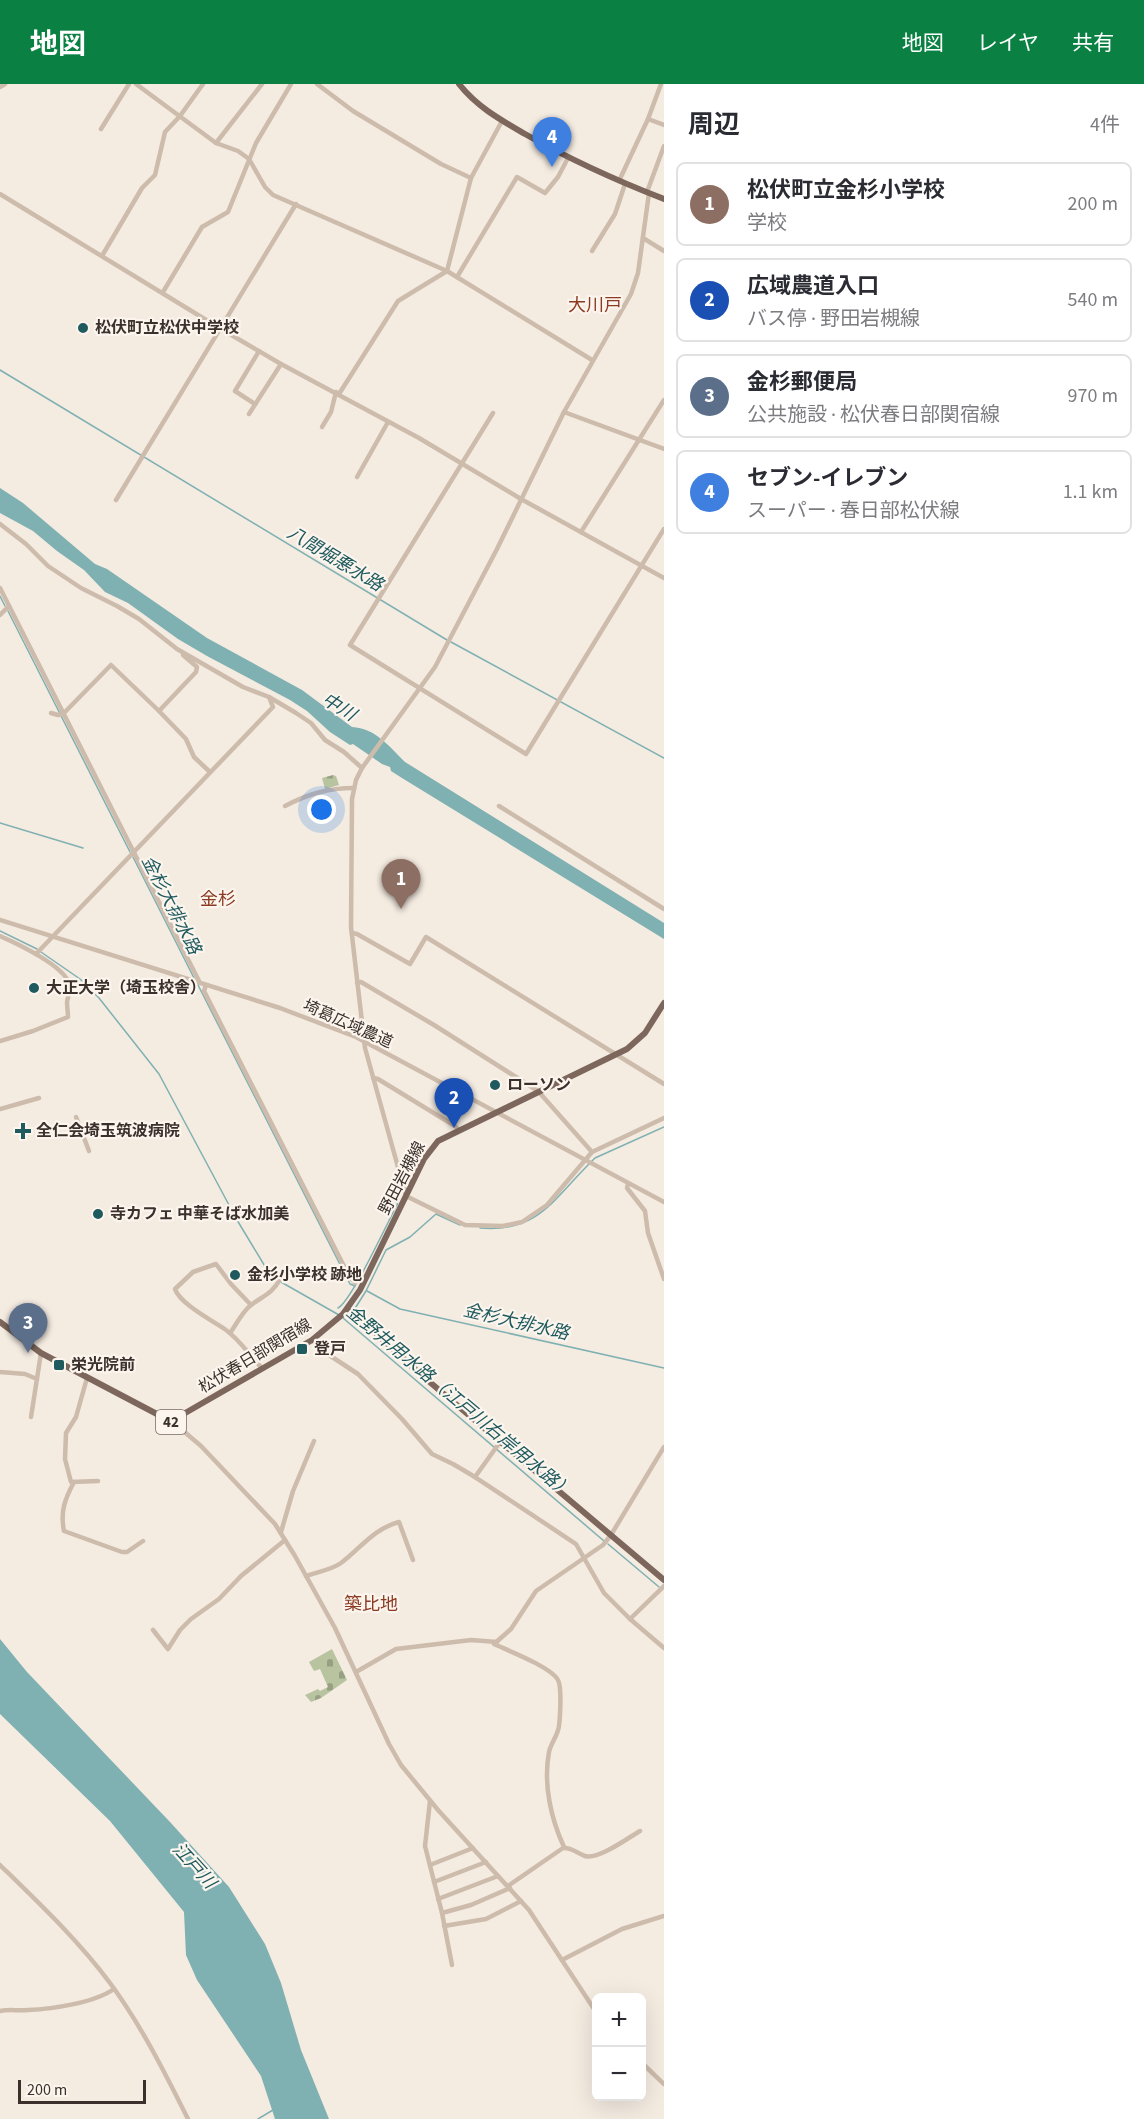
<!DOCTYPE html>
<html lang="ja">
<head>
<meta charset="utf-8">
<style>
	:root { --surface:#fff; --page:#f2f2f3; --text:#2b2b33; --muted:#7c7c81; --line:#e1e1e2; --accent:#0b8043 }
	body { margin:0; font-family:"Source Sans 3","Noto Sans JP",sans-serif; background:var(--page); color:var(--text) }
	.controls { position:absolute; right:18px; bottom:18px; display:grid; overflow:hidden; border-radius:9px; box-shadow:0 6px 24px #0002 }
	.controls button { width:54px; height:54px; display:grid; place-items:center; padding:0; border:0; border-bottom:2px solid var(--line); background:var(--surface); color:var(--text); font:30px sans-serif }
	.scale { position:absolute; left:18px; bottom:15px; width:128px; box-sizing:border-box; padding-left:6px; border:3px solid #3b302b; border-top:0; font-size:16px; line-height:21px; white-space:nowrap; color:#3b302b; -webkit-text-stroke:4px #fbf5ee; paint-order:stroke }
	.you { position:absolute; left:322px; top:726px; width:21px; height:21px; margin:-15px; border:4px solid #fff; border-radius:50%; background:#1a73e8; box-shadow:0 0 0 9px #1a73e833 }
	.badge { display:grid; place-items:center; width:39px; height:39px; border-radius:50%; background:var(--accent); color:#fff; font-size:20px; font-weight:700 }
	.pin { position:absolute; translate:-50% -50px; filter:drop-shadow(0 2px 3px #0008) }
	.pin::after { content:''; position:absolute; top:32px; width:21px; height:18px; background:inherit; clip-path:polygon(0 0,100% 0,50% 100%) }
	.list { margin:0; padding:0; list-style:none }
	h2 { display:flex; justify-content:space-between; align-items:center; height:78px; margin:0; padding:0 24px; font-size:26px }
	h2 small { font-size:20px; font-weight:400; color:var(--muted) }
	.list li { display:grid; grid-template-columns:39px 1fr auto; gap:18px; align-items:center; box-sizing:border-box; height:84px; margin:0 12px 12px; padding:0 12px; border:2px solid var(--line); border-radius:9px }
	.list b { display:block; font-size:22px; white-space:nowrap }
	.list p { margin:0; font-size:20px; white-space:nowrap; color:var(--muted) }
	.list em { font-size:20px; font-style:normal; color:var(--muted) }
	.map { position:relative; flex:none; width:664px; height:2035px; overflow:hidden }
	header { display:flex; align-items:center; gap:36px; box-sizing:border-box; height:84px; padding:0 30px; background:var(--accent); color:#fff }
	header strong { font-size:28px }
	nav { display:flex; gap:33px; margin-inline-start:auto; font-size:21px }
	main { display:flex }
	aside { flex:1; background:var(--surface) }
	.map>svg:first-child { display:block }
</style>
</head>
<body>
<header>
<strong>地図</strong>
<nav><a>地図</a><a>レイヤ</a><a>共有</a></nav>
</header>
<main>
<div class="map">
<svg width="664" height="2035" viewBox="0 0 664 2035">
	<defs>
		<pattern id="cemetery-stones" width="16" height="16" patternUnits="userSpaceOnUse" patternTransform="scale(1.5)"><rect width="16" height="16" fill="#b8c4a0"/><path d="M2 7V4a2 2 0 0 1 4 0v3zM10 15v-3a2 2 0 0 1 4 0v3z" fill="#97a083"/></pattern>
	</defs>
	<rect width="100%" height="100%" fill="#f4ebe1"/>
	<g fill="url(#cemetery-stones)">
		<polygon points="333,691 336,692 339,701 325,705 322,694"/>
		<polygon points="332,1565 347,1596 321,1614 311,1618 305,1611 318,1605 320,1607 328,1603 320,1585 314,1587 309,1578"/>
	</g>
	<g fill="#7fb0b2">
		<path d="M0 404 23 419 95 480 107 485 207 554 302 606 352 643C375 644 389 662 405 678L664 839V855L402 694 391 687 390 683 382 680 353 660 350 661 330 648 307 627 290 616 207 572 178 555 128 519 105 508 84 486 57 467 33 447 0 429Z"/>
		<polygon points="0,1555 27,1588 170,1738 229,1803 265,1860 281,1899 301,1966 329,2035 275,2035 261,1992 197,1896 186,1871 184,1828 110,1737 0,1630"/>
	</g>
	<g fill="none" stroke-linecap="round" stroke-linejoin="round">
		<g stroke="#7fb0b2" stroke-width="1.5">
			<polyline points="0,286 447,556"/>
			<polyline points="0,512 5,522"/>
			<polyline points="8,527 130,768"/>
			<polyline points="451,558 664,674"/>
			<polyline points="0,739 83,764"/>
			<polyline points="133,773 194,894"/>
			<polyline points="0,847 37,865"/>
			<polyline points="41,868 80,895 99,914 159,990 237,1136 266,1184 277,1196"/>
			<polyline points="198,901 350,1200 355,1202"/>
			<polyline points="592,1077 595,1074 664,1043"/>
			<path d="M480 1144C537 1149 553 1116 589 1080"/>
			<polyline points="281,1198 339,1231"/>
			<polyline points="367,1207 400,1225 664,1284"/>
			<path d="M338 1224C351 1218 387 1139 397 1121L399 1112"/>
			<polyline points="354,1226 366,1207 386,1166 410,1153 436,1130 460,1141"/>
			<polyline points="343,1234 604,1457"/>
			<polyline points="608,1460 659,1503"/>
			<polyline points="258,2035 273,2026"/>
		</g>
		<g stroke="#cdbbac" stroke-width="4.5">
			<polyline points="136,0 216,59 238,67 249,75 265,103 273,111 447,187 592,276"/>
			<polyline points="317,0 353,27 441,80 471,94"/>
			<polyline points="0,3 5,0"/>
			<polyline points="648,35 664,41"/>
			<polyline points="101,45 129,0"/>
			<polyline points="216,59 262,0"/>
			<polyline points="619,97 648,35 661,0"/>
			<polyline points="647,108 664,62"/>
			<polyline points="649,109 638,189 631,210 564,328 497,465 435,583 362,684 356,696 352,715 351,843 365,964 406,1112 465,1141 503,1142 522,1138 547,1121 592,1068 664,1034"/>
			<polyline points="0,110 221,245 281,280 419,354 521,415 664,494"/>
			<polyline points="643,154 664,167"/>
			<polyline points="592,167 615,130 625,100"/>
			<polyline points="102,172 142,104 155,91 165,48 180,32 203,0"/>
			<polyline points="457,193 517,93 545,109 558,93 568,74"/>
			<polyline points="163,208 202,143 228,128 256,59 291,0"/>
			<polyline points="339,310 398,217 447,187 471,94 502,37"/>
			<polyline points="255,320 235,307 259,267"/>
			<polyline points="564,328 664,365"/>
			<polyline points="493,329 350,561 526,670 664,445"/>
			<polyline points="249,330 281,280"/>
			<polyline points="322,343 331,328 336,308"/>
			<polyline points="357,393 388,338"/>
			<polyline points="116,416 296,120"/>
			<polyline points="0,440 26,460 48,482 81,504 117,522 139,535 177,565 243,603 269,613 296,629 311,639 325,656 344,668 362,684"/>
			<polyline points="581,448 664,316"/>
			<polyline points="0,504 200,899"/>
			<polyline points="0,531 9,522"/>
			<polyline points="159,627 186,655 194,673 210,688"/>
			<polyline points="51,629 58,631 63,630 111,581 159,627 196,588 197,583 183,571"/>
			<path d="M285 722C308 710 328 704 354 704"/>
			<polyline points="499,722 664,825"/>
			<polyline points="0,836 280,924 356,953 664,1118"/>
			<polyline points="352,849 357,850 410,880 426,853 664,1000"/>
			<path d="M0 852C16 859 65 882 69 900 71 906 68 912 67 918 67 923 68 928 68 933L33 947 0 957"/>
			<polyline points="36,870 273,623 269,613"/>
			<polyline points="357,899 361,898 434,941 538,1007 592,1068"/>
			<polyline points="206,901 204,907 349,1192 355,1199"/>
			<polyline points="373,994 378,995 455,1042 458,1045"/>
			<polyline points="0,1025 39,1014"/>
			<polyline points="76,1033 89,1067"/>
			<polyline points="628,1100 627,1104 645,1127 648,1149 664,1195"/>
			<path d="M251 1221 231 1200 216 1180 193 1188 175 1205C180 1220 213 1237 226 1246 240 1256 250 1272 262 1284"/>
			<path d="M230 1249C236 1241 242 1228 251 1221 263 1212 273 1209 280 1195"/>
			<polyline points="312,1256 329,1271 358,1290 402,1335 432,1370 453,1380 475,1393 576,1460 604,1509 630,1535 664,1564"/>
			<polyline points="0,1288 25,1290 37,1295"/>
			<polyline points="87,1294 76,1333 66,1349 65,1375 71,1398 98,1397"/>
			<polyline points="31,1333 41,1269"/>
			<polyline points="174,1339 201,1362 275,1440 295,1472 335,1544 389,1660 401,1681 438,1726 529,1826 596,1928"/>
			<polyline points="475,1393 500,1358"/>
			<path d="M74 1398C65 1415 60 1427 64 1447L122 1468H127L143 1457"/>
			<polyline points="281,1448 293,1407 314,1357"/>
			<path d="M306 1492C317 1488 331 1486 341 1479 361 1464 373 1445 399 1438L413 1476"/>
			<polyline points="630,1535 664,1502"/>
			<polyline points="153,1546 168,1565 180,1546 191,1535 219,1515 241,1492 285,1456"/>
			<polyline points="356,1588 396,1565 471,1556 497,1558"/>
			<polyline points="430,1717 425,1762 442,1829 452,1881"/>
			<path d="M564 1763C551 1735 543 1700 549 1668 551 1659 558 1651 559 1642 560 1634 562 1603 558 1596 551 1583 509 1567 494 1560L511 1545 536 1507 603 1461 611 1451 664 1363"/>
			<path d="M0 1781C38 1818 78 1856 110 1899 141 1941 165 1989 188 2035"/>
			<polyline points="430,1781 473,1764"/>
			<polyline points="434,1798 486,1778"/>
			<path d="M508 1802 563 1764C572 1763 576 1769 585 1772 598 1776 628 1754 640 1747"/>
			<polyline points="438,1815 498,1792"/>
			<polyline points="442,1829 471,1821 510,1804"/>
			<polyline points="444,1842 486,1835 521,1817"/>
			<polyline points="562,1876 622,1845 664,1832"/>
			<path d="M0 1927C9 1925 18 1927 28 1926 52 1925 94 1919 114 1905"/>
			<polyline points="642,1979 664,2000"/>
		</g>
		<g stroke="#7d675c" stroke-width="6">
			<path d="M459 0C477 23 501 36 525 50 571 76 615 96 664 115"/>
			<polyline points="349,1224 419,1289 664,1496"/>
			<polyline points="0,1238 41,1269 174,1339 180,1332 312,1256 343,1230 360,1206 424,1075 438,1057 627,965 645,949 664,919"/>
		</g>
	</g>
	<g fill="#1f5a5e" stroke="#fbf5ee" stroke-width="2">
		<circle cx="83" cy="244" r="6"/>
		<circle cx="34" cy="904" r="6"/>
		<circle cx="495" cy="1001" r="6"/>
		<path d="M20 1038h6v6h6v6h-6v6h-6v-6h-6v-6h6z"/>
		<circle cx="98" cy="1130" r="6"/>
		<circle cx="235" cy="1191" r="6"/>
		<rect x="296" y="1259" width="12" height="12" rx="3"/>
		<rect x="53" y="1275" width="12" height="12" rx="3"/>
	</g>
	<g text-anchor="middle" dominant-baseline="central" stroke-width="4.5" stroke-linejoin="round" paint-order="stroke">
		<rect fill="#fbf5ee" stroke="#756b66" stroke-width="1.5" x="156" y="1326" width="30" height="24" rx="4.5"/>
		<g font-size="15" font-weight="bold" fill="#3b302b">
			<text x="171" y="1338">42</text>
		</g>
		<g font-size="16" font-weight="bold" fill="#3b302b" stroke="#fbf5ee" text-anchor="start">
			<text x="95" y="244">松伏町立松伏中学校</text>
			<text x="46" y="904">大正大学（埼玉校舎）</text>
			<text x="507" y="1001">ローソン</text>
			<text x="36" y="1047">全仁会埼玉筑波病院</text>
			<text x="110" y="1130">寺カフェ 中華そば水加美</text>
			<text x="247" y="1191">金杉小学校 跡地</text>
			<text x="314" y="1265">登戸</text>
			<text x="71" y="1281">栄光院前</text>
		</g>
		<g font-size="16" fill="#3b302b" stroke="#fbf5ee">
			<text transform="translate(348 940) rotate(24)">埼葛広域農道</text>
			<text transform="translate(402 1094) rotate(-62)">野田岩槻線</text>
			<text transform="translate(255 1272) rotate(-31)">松伏春日部関宿線</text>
		</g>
		<g font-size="18" fill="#8c3b22" stroke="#fbf5ee">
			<text x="595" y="221">大川戸</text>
			<text x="218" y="815">金杉</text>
			<text x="371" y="1520">築比地</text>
		</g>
		<g font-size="18" font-style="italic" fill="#1f5a5e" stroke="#fbf5ee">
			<text transform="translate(335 475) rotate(31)">八間堀悪水路</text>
			<text transform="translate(339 623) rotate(32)">中川</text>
			<text transform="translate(171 821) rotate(63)">金杉大排水路</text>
			<text transform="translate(516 1238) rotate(13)">金杉大排水路</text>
			<text transform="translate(459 1318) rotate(40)">金野井用水路（江戸川右岸用水路）</text>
			<text transform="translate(194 1782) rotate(48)">江戸川</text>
		</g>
	</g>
</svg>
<div class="controls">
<button>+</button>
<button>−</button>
</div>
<div class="scale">200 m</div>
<div class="you"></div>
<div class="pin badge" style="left:401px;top:825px;background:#8d6e63">1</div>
<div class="pin badge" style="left:454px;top:1044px;background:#1a4fb4">2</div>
<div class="pin badge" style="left:28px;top:1269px;background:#5c6f8a">3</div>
<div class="pin badge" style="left:552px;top:83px;background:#3f7fe0">4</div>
</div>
<aside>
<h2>周辺<small>4件</small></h2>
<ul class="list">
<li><span class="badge" style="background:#8d6e63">1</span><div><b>松伏町立金杉小学校</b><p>学校</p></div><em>200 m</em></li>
<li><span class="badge" style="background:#1a4fb4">2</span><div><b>広域農道入口</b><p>バス停 · 野田岩槻線</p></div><em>540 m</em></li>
<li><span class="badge" style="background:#5c6f8a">3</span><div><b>金杉郵便局</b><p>公共施設 · 松伏春日部関宿線</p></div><em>970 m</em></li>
<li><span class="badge" style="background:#3f7fe0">4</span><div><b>セブン-イレブン</b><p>スーパー · 春日部松伏線</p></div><em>1.1 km</em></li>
</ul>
</aside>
</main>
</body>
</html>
